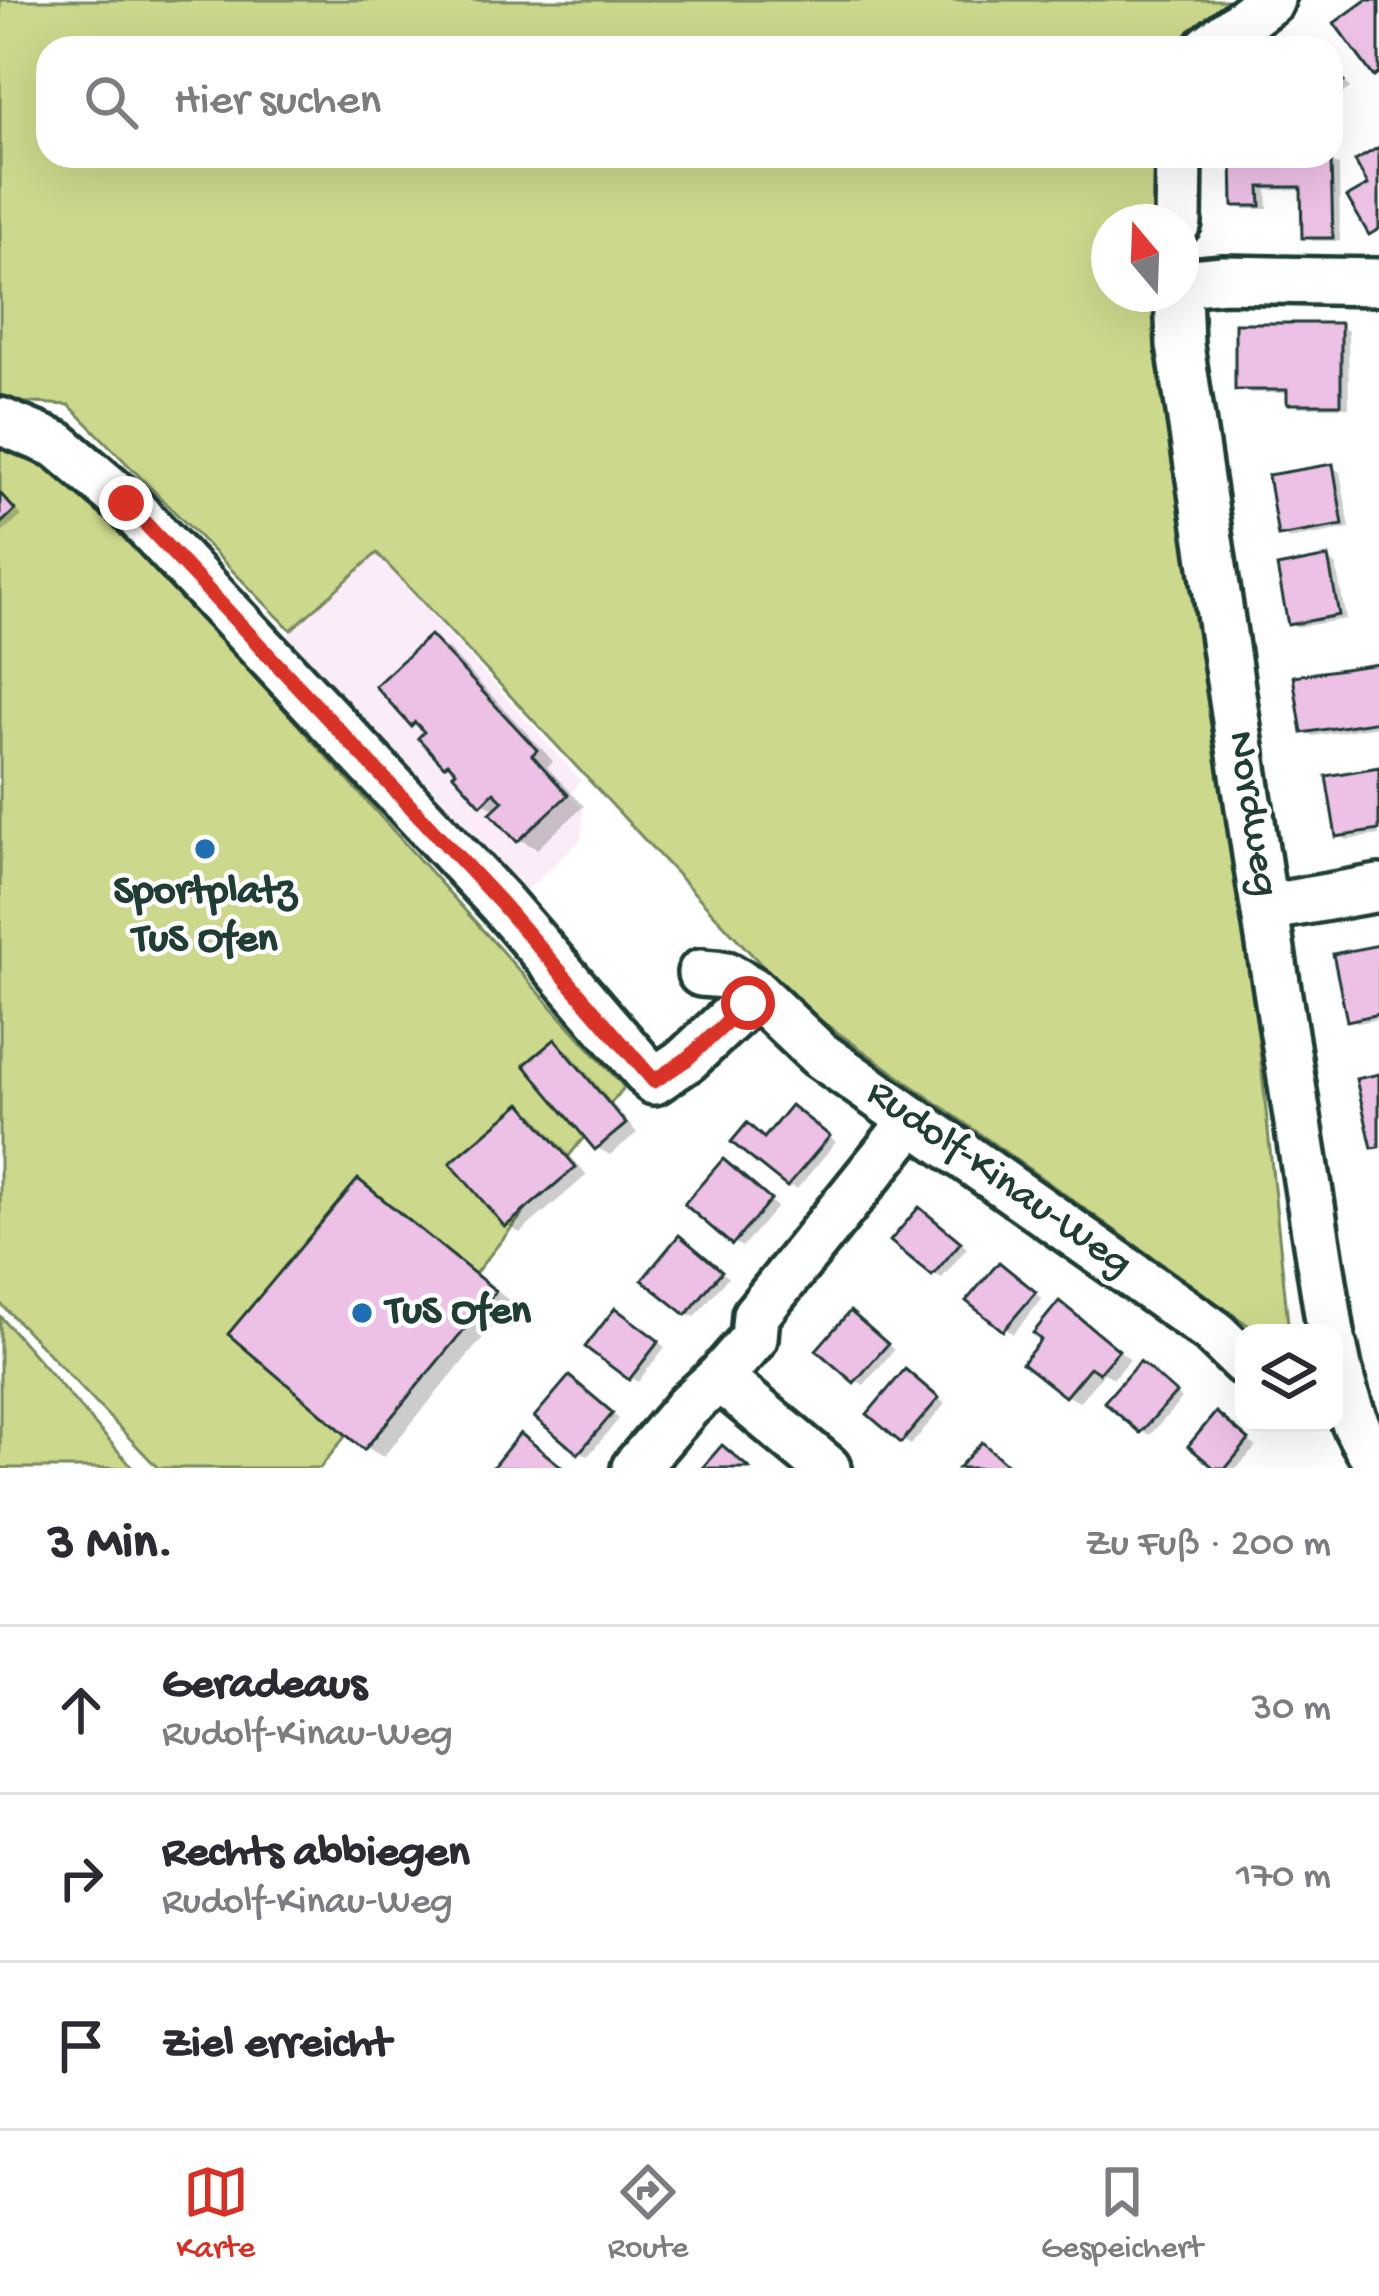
<!DOCTYPE html>
<html lang="de">
<head>
<meta charset="utf-8">
<style>
	:root { --surface:#fff; --page:#f7f7f7; --text:#2b2b33; --muted:#7c7c81; --line:#e1e1e2; --accent:#d93025 }
	body { margin:0; font-family:"Gochi Hand",sans-serif; background:var(--page); color:var(--text) }
	.controls { position:absolute; right:36px; bottom:36px; display:grid; overflow:hidden; border-radius:24px; box-shadow:0 12px 48px #0002 }
	.controls button { width:108px; height:108px; display:grid; place-items:center; padding:0; border:0; border-bottom:3px solid var(--line); background:var(--surface); color:var(--text); font:60px sans-serif }
	.compass { position:absolute; left:1091px; top:204px; width:108px; height:108px; border-radius:50%; background:var(--surface); box-shadow:0 12px 48px #0002; rotate:341deg }
	.stop { position:absolute; width:36px; height:36px; margin:-27px; border:9px solid #d93025; border-radius:50%; background:#fff }
	.stop.end { background:#d93025; border-color:#fff; box-shadow:0 3px 12px #0008 }
	.list { margin:0; padding:0; list-style:none }
	h2 { display:flex; justify-content:space-between; align-items:center; height:156px; margin:0; padding:0 48px; font-size:51px }
	h2 small { font-size:39px; font-weight:400; color:var(--muted) }
	.list li { display:grid; grid-template-columns:78px 1fr auto; gap:36px; align-items:center; box-sizing:border-box; height:168px; padding:0 48px; border-top:3px solid var(--line) }
	.list b { display:block; font-size:45px; white-space:nowrap }
	.list p { margin:0; font-size:39px; white-space:nowrap; color:var(--muted) }
	.list em { font-size:39px; font-style:normal; color:var(--muted) }
	.icon { flex:none; width:66px; height:66px; fill:none; stroke:currentColor; stroke-width:2; stroke-linecap:round; stroke-linejoin:round }
	.map { position:relative; flex:none; width:1379px; height:1468px; overflow:hidden }
	.search { position:absolute; background:var(--surface); box-shadow:0 12px 48px #0002; left:36px; right:36px; top:36px; height:132px; display:flex; align-items:center; gap:30px; box-sizing:border-box; padding:0 42px; border-radius:36px; color:var(--muted); font-size:45px }
	.sheet { height:660px; background:var(--surface) }
	nav { display:flex; justify-content:space-around; align-items:center; box-sizing:border-box; height:168px; border-top:3px solid var(--line); background:var(--surface); font-size:33px; color:var(--muted) }
	nav a { display:grid; justify-items:center; gap:6px }
	nav .on { color:var(--accent) }
	.map>svg:first-child { display:block }
</style>
</head>
<body>
<div class="map">
<svg width="1379" height="1468" viewBox="0 0 1379 1468">
	<rect width="100%" height="100%" fill="#fff"/>
	<filter id="ink" filterUnits="userSpaceOnUse"><feTurbulence type="fractalNoise" baseFrequency=".00833" numOctaves="2"/><feDisplacementMap in="SourceGraphic" scale="24" xChannelSelector="R" yChannelSelector="G"/><feConvolveMatrix kernelMatrix="1 2 1 2 8 2 1 2 1" color-interpolation-filters="sRGB"/></filter>
	<g filter="url(#ink)">
		<polygon fill="#faecf8" points="376,553 581,781 569,795 584,810 581,839 522,895 283,648 291,630"/>
		<g fill="#ccd88c" stroke="#768a60" stroke-width="3">
			<polygon points="0,0 1257,0 1198,48 48,48 48,156 1167,156 1174,222 1109,222 1109,294 1181,294 1181,289 1289,1333 1259,1333 799,1005 377,553 291,630 69,405 0,401"/>
			<polygon points="0,426 111,517 624,1087 320,1468 158,1468 0,1303"/>
			<polygon points="0,1316 133,1468 0,1468"/>
		</g>
		<g fill="#0003">
			<polygon points="1331,63 1350,88 1331,102"/>
			<polygon points="1235,156 1315,156 1315,161 1331,161 1339,166 1340,241 1314,241 1305,237 1304,190 1267,190 1268,209 1244,209 1236,205"/>
			<polygon points="1340,326 1348,331 1349,407 1299,407 1290,402 1290,393 1246,393 1238,388"/>
			<polygon points="1332,467 1340,472 1350,528 1289,539 1281,534"/>
			<polygon points="0,491 22,516 0,535"/>
			<polygon points="1327,560 1336,565 1346,619 1298,627 1290,623"/>
			<polygon points="431,639 448,649 553,761 547,767 584,806 537,849 519,839 497,810 483,802 460,772 446,764 428,732 413,723"/>
			<polygon points="1379,667 1379,726 1313,736 1305,731"/>
			<polygon points="1379,771 1379,835 1347,840 1339,835"/>
			<polygon points="1379,948 1379,1019 1358,1023 1350,1019"/>
			<polygon points="555,1043 568,1050 637,1133 610,1155 597,1148"/>
			<polygon points="521,1106 534,1114 587,1175 520,1233 507,1225"/>
			<polygon points="800,1113 836,1142 797,1189 789,1185 766,1140"/>
			<polygon points="732,1167 777,1207 742,1247 734,1243"/>
			<polygon points="359,1183 376,1193 512,1303 383,1457 366,1447"/>
			<polygon points="927,1215 967,1248 942,1278 934,1274"/>
			<polygon points="687,1244 728,1277 695,1317 687,1313"/>
			<polygon points="1007,1270 1042,1299 1013,1334 971,1301"/>
			<polygon points="1073,1313 1130,1359 1114,1378 1104,1373 1079,1402 1066,1395"/>
			<polygon points="624,1316 665,1347 638,1382 631,1378"/>
			<polygon points="859,1319 894,1350 864,1385 856,1380"/>
			<polygon points="1149,1369 1182,1399 1150,1435 1142,1431"/>
			<polygon points="914,1377 945,1404 911,1445 903,1440"/>
			<polygon points="578,1384 619,1419 588,1456 580,1451"/>
			<polygon points="1225,1421 1256,1447 1237,1468 1219,1468 1192,1445"/>
		</g>
		<g fill="#edc0e6" stroke="#1f3d34" stroke-width="3">
			<polygon points="1366,0 1379,0 1379,73 1374,77 1334,23"/>
			<polygon points="1331,66 1344,82 1331,92"/>
			<polygon points="1379,147 1379,229 1369,235 1347,197 1368,185 1355,161"/>
			<polygon points="1232,156 1331,158 1333,238 1302,238 1301,187 1260,187 1261,206 1233,206"/>
			<polygon points="1235,323 1341,323 1341,404 1287,404 1287,390 1235,390"/>
			<polygon points="1333,464 1343,525 1278,536 1268,475"/>
			<polygon points="0,493 15,510 0,524"/>
			<polygon points="1328,557 1339,615 1288,625 1277,567"/>
			<polygon points="430,635 537,750 532,755 568,795 517,842 490,813 503,801 494,792 481,805 453,774 456,771 448,763 444,766 418,738 424,732 415,722 411,726 375,686"/>
			<polygon points="1379,664 1379,721 1302,733 1293,676"/>
			<polygon points="1379,767 1379,830 1336,837 1326,776"/>
			<polygon points="1379,945 1379,1014 1347,1021 1333,954"/>
			<polygon points="555,1039 626,1124 595,1150 524,1065"/>
			<polygon points="1379,1074 1379,1147 1372,1148 1356,1079"/>
			<polygon points="521,1103 576,1167 505,1227 450,1163"/>
			<polygon points="791,1105 830,1136 787,1187 731,1142 747,1123 764,1138"/>
			<polygon points="723,1159 771,1200 732,1245 684,1204"/>
			<polygon points="358,1179 496,1291 364,1450 228,1334"/>
			<polygon points="919,1207 961,1242 932,1276 890,1241"/>
			<polygon points="679,1235 722,1271 686,1315 642,1280"/>
			<polygon points="999,1262 1036,1292 1003,1331 966,1301"/>
			<polygon points="1059,1301 1119,1350 1099,1373 1090,1367 1065,1397 1022,1363 1041,1340 1033,1333"/>
			<polygon points="615,1308 659,1341 629,1380 585,1347"/>
			<polygon points="850,1311 888,1344 854,1383 816,1350"/>
			<polygon points="1140,1361 1176,1393 1140,1433 1104,1402"/>
			<polygon points="905,1369 939,1398 901,1443 867,1414"/>
			<polygon points="569,1376 613,1413 578,1454 534,1417"/>
			<polygon points="1216,1412 1249,1440 1226,1468 1214,1468 1188,1446"/>
			<polygon points="520,1433 563,1468 492,1468"/>
			<polygon points="982,1442 1011,1468 958,1468"/>
			<polygon points="722,1445 749,1468 702,1468"/>
		</g>
		<g fill="none" stroke-linecap="round" stroke-linejoin="round">
			<g stroke="#1f3d34" stroke-width="54">
				<g id="minor">
					<polyline points="1208,48 1271,0"/>
					<polyline points="1178,222 1179,156"/>
					<polyline points="1181,283 1224,279 1379,282"/>
					<polyline points="1178,294 1180,345 1258,868 1331,1333"/>
					<polyline points="0,421 58,445 126,503 501,903 654,1081 687,1059 756,994"/>
					<polyline points="1265,908 1379,888"/>
					<polyline points="701,973 726,975 752,990 819,1054 1212,1331 1244,1362"/>
					<path d="M1334 1348C1342 1390 1352 1429 1379 1463"/>
					<polyline points="719,1378 827,1468"/>
					<polyline points="635,1468 688,1406 719,1378 754,1338 756,1315 913,1120"/>
				</g>
			</g>
			<use href="#minor" stroke="#fff" stroke-width="45"/>
		</g>
	</g>
	<g fill="none" stroke-linecap="round" stroke-linejoin="round" filter="url(#ink)">
		<polyline stroke="#d93025" stroke-width="15" points="126,503 501,903 654,1081 687,1059 748,1003"/>
	</g>
	<g fill="#1f6fb2" stroke="#fff" stroke-width="4.5">
		<circle cx="205" cy="849" r="12"/>
		<circle cx="362" cy="1313" r="12"/>
	</g>
	<g text-anchor="middle" dominant-baseline="central" stroke-width="9" stroke-linejoin="round" paint-order="stroke">
		<g font-size="42" fill="#1f3d34" stroke="#fff">
			<text transform="translate(1251 814) rotate(81)">Nordweg</text>
			<text transform="translate(998 1180) rotate(35)">Rudolf-Kinau-Weg</text>
		</g>
		<g font-size="42" font-weight="bold" fill="#1f3d34" stroke="#fff">
			<text x="205" y="893">Sportplatz<tspan x="205" dy="48">TuS Ofen</tspan></text>
			<text x="386" y="1313" text-anchor="start">TuS Ofen</text>
		</g>
	</g>
</svg>
<div class="controls">
<button><svg class="icon" aria-label="layers" viewBox="0 0 24 24"><path d="M12 4l9 5-9 5-9-5zM3 14l9 5 9-5"/></svg></button>
</div>
<svg class="compass" viewBox="-18 -18 36 36"><path d="M0-13l5 13h-10z" fill="#e53935"/><path d="M0 13l5-13h-10z" fill="#7c7c81"/></svg>
<div class="stop" style="left:748px;top:1003px"></div>
<div class="stop end" style="left:126px;top:503px"></div>
<div class="search"><svg class="icon" aria-label="search" viewBox="0 0 24 24"><circle cx="10" cy="10" r="6"/><path d="M15 15l6 6"/></svg>Hier suchen</div>
</div>
<section class="sheet">
<h2>3 Min.<small>Zu Fuß · 200 m</small></h2>
<ul class="list">
<li><svg class="icon" aria-label="ahead" viewBox="0 0 24 24"><path d="M12 20V5M6 11l6-6 6 6"/></svg><div><b>Geradeaus</b><p>Rudolf-Kinau-Weg</p></div><em>30 m</em></li>
<li><svg class="icon" aria-label="right" viewBox="0 0 24 24"><path d="M7 20v-9h11M14 6l5 5-5 5"/></svg><div><b>Rechts abbiegen</b><p>Rudolf-Kinau-Weg</p></div><em>170 m</em></li>
<li><svg class="icon" aria-label="arrive" viewBox="0 0 24 24"><path d="M6 21V4h12l-3 4 3 4H6"/></svg><div><b>Ziel erreicht</b></div></li>
</ul>
</section>
<nav>
<a class="on"><svg class="icon" aria-label="map" viewBox="0 0 24 24"><path d="M3 6l6-2 6 2 6-2v14l-6 2-6-2-6 2zM9 4v14M15 6v14"/></svg>Karte</a>
<a><svg class="icon" aria-label="directions" viewBox="0 0 24 24"><path d="M12 3l9 9-9 9-9-9zM9 14v-3h6M13 9l2 2-2 2"/></svg>Route</a>
<a><svg class="icon" aria-label="saved" viewBox="0 0 24 24"><path d="M7 4h10v16l-5-4-5 4z"/></svg>Gespeichert</a>
</nav>
</body>
</html>
